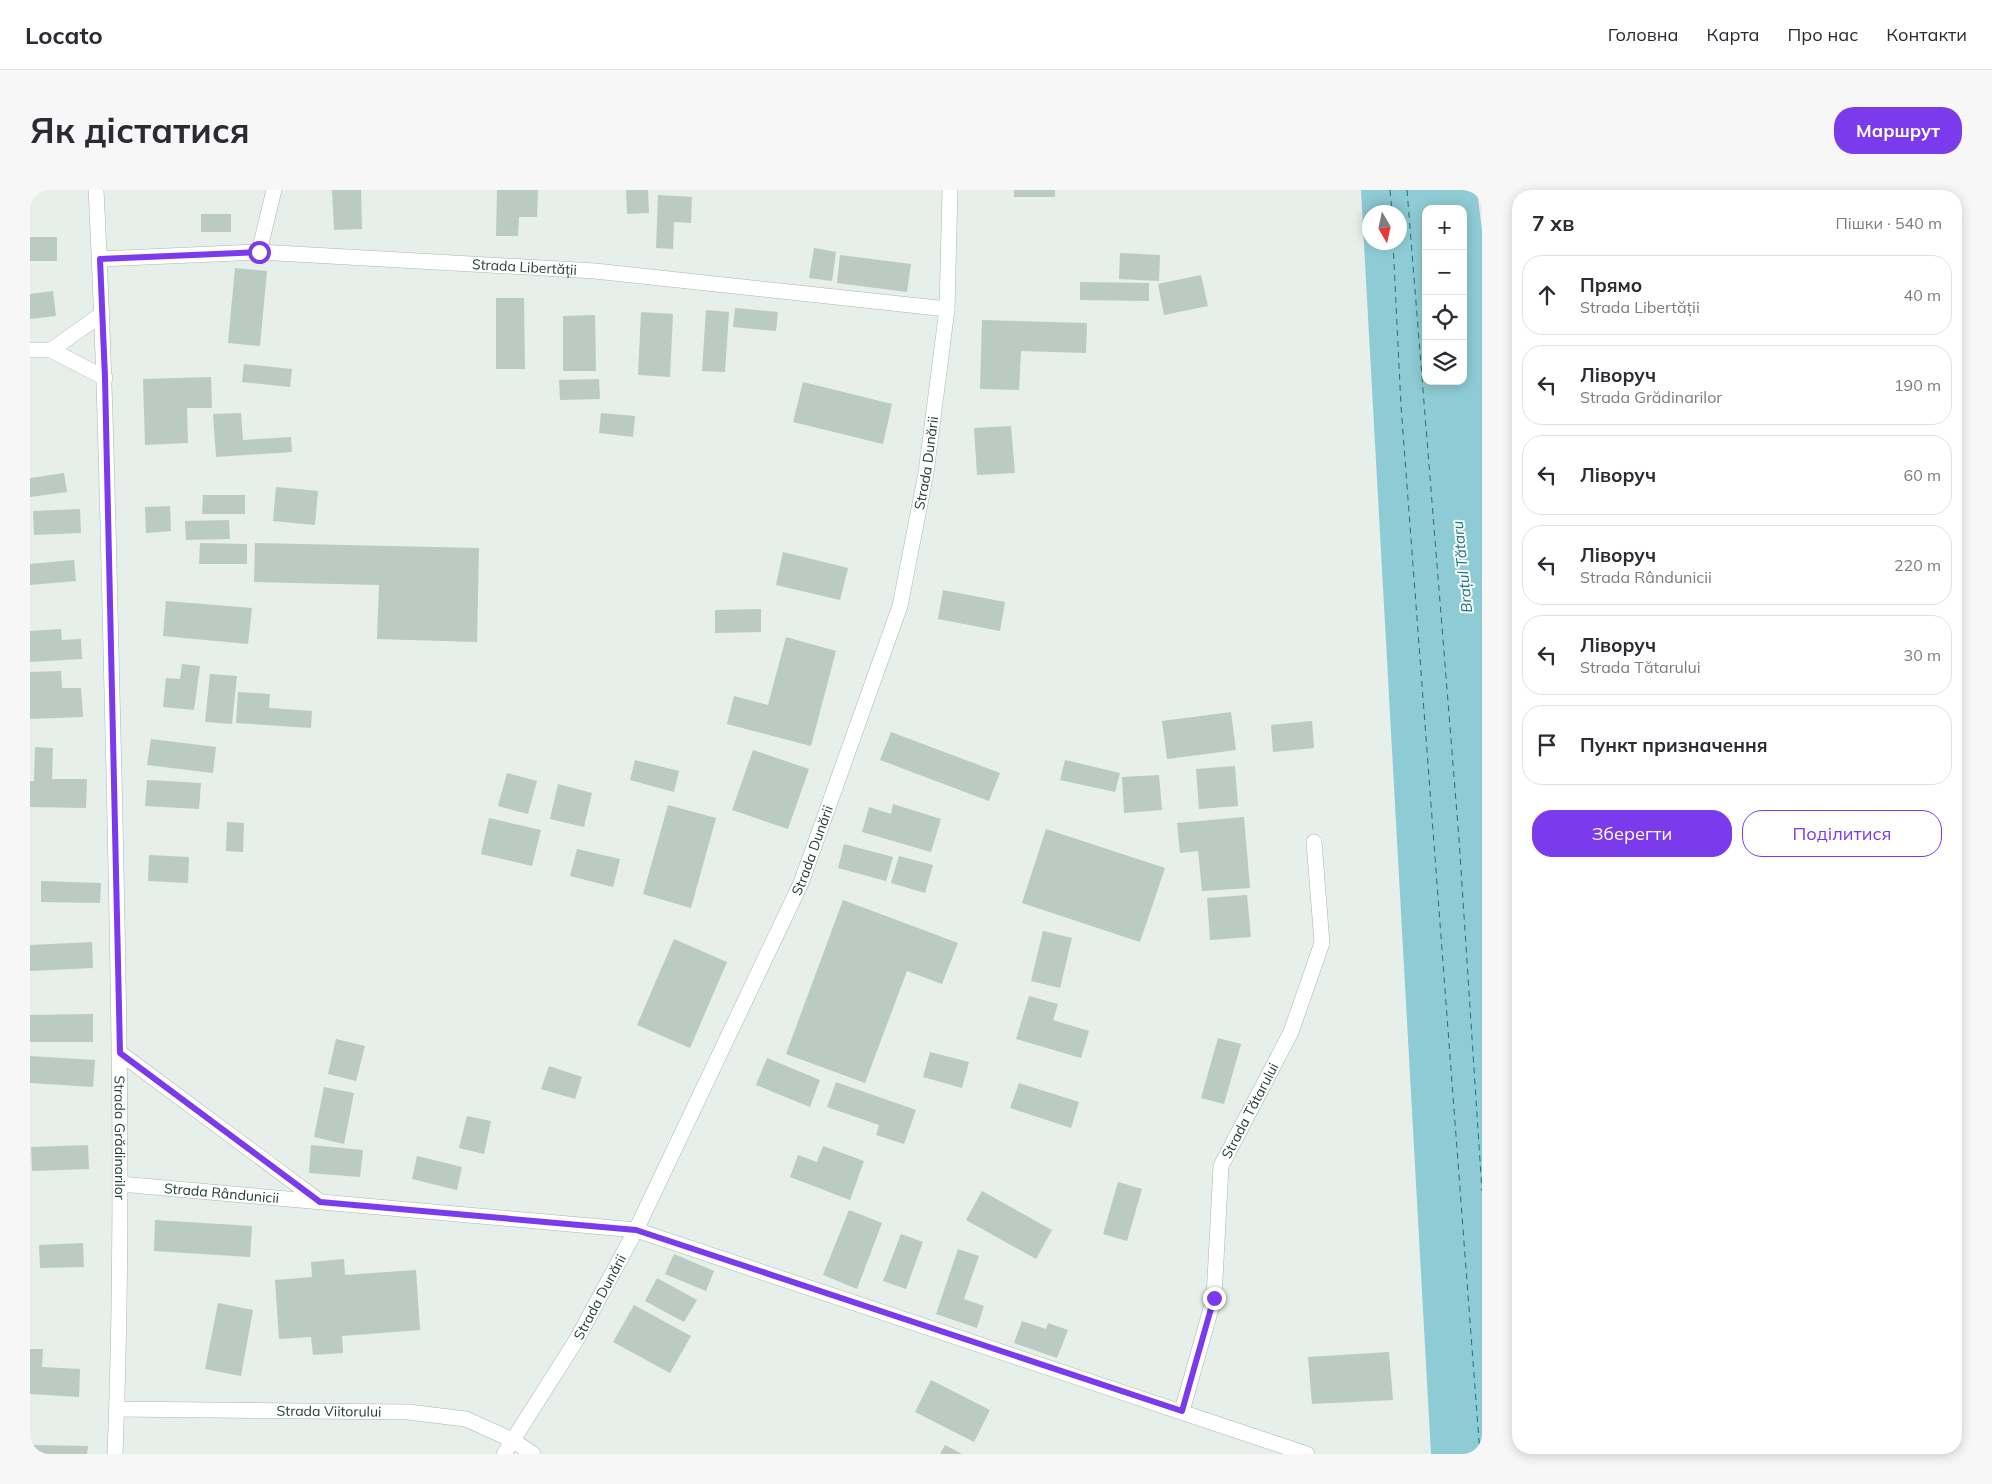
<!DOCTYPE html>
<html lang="uk">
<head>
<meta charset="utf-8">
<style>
	:root { --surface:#fff; --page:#f7f7f7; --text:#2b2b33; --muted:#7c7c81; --line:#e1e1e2; --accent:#7c3aed }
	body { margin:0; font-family:Mulish,sans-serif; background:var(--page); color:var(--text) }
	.controls { position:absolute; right:15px; top:15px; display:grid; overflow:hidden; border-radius:10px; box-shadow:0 2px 12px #0003 }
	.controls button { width:45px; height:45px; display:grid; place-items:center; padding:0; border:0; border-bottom:1px solid var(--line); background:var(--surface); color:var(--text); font:25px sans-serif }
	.compass { position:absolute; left:1332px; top:15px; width:45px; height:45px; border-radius:50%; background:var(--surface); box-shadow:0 2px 12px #0003; rotate:171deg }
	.stop { position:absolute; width:15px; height:15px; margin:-11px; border:4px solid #7c3aed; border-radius:50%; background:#fff }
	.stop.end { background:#7c3aed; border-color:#fff; box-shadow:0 1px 5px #0008 }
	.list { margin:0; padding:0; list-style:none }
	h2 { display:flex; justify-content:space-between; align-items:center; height:65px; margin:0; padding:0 20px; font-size:21px }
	h2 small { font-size:16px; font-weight:400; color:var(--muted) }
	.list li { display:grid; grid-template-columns:32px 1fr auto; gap:15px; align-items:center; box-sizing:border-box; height:80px; margin:0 10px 10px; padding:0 10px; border:1px solid var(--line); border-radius:20px }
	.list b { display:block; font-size:19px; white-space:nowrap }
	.list p { margin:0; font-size:16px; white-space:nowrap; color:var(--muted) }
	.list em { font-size:16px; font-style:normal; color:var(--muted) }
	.actions { display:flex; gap:10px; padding:15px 20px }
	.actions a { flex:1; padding:11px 0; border:1px solid var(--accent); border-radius:20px; text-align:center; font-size:18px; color:var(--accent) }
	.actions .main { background:var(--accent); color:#fff }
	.icon { flex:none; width:28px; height:28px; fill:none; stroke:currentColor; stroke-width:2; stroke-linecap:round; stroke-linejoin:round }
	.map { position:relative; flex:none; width:1452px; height:1264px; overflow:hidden; border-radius:20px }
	header { display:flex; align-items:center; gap:30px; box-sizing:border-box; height:70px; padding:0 25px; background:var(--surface); border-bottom:1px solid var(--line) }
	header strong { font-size:24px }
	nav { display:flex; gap:28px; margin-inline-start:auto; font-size:18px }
	.intro { display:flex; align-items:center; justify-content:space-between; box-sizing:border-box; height:120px; padding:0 30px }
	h1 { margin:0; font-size:35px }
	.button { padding:12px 22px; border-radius:20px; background:var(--accent); color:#fff; font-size:18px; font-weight:700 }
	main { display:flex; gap:30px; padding:0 30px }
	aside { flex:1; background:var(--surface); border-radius:20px; box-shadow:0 2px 12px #0003 }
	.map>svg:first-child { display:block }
</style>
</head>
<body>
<header>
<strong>Locato</strong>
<nav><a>Головна</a><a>Карта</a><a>Про нас</a><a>Контакти</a></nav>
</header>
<div class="intro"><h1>Як дістатися</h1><a class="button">Маршрут</a></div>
<main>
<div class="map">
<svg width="1452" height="1264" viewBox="0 0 1452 1264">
	<rect width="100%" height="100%" fill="#e6efea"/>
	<path fill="#8ecbd4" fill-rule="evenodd" d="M1331 0H1447L1452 41V1264H1401ZM1396 19H1433V191H1396ZM1340 22H1370V52H1340Z"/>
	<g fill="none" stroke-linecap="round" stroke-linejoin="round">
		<g stroke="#1c727f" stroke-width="1" stroke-dasharray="6 5" stroke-linecap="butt">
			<polyline points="1360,0 1362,22"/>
			<polyline points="1377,0 1429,649 1452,1001"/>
			<polyline points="1363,52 1371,216 1450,1264"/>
		</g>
	</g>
	<g fill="#bbcac3">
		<polygon points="302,0 331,0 332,39 304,40"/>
		<polygon points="467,0 508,0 507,27 489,27 488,46 466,46"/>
		<polygon points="596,0 618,0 619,23 597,24"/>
		<rect x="984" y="0" width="41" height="7"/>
		<polygon points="628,5 662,7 661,33 644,32 643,59 626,58"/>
		<rect x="171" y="24" width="30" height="18"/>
		<rect x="0" y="47" width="27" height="24"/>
		<polygon points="784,58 806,62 802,91 779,88"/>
		<polygon points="1090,63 1130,65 1129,91 1089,89"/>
		<polygon points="810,65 881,74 877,102 807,93"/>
		<polygon points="205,78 237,81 230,156 198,153"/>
		<polygon points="1171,85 1178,116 1134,125 1128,94"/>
		<polygon points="1050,92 1119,93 1119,111 1050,110"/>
		<polygon points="23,101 26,126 0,129 0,104"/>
		<polygon points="466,108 494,108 495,179 466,179"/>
		<polygon points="705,118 748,122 746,141 703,137"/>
		<polygon points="676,120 699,122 695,182 672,181"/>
		<polygon points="611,122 643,124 640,187 608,185"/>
		<polygon points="565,125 566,181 533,181 533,126"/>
		<polygon points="952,130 1057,133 1056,163 991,161 989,200 950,199"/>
		<polygon points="214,174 262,179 260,197 212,192"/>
		<polygon points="181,187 182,218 157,218 158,253 115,255 113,189"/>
		<polygon points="569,189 570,209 530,210 529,190"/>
		<polygon points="773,192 862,214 853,254 763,232"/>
		<polygon points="211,223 213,250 261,247 262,262 186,267 183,224"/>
		<polygon points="571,223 605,226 603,247 569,243"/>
		<polygon points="981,236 985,283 947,285 944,238"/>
		<polygon points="34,283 37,302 0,307 0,288"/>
		<polygon points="246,297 288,301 285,335 243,331"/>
		<polygon points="173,305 215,305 215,324 172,324"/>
		<polygon points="140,316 141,341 116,343 115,317"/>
		<polygon points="50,319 51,343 4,345 3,321"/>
		<polygon points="199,330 200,349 156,350 155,331"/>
		<polygon points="170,353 217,354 217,374 169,374"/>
		<polygon points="225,353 449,358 447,452 347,449 349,395 224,392"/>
		<polygon points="753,362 818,378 810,410 746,395"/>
		<polygon points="44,370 46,391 0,395 0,374"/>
		<polygon points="913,400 975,412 970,441 908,429"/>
		<polygon points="136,411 222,418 218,454 133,446"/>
		<polygon points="731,419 731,442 685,443 685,420"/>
		<polygon points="31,439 32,450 51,449 52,469 0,472 0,441"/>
		<polygon points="756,447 806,461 781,556 697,534 704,506 738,515"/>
		<polygon points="152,474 170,476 164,520 133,517 136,488 150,489"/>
		<polygon points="31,481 32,498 51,498 53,527 0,529 0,482"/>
		<polygon points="180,484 207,486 202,534 175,532"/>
		<polygon points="208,502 240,504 239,518 282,521 281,538 206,533"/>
		<polygon points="1201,522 1206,560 1137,569 1132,531"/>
		<polygon points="1282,531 1284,558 1243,562 1241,535"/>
		<polygon points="861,542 970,583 959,611 850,570"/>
		<polygon points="121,549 186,557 183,583 117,575"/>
		<polygon points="5,557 23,558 22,589 57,589 56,618 0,617 0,591 4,591"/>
		<polygon points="723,560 779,579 758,639 702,620"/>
		<polygon points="605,570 649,581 644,602 600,590"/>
		<polygon points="1035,570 1090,583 1085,602 1030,590"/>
		<polygon points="1205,576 1208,616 1169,619 1166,579"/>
		<polygon points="477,583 507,591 498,624 468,616"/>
		<polygon points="1129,585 1132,620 1094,623 1092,587"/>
		<polygon points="117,590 171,593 169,619 115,616"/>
		<polygon points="528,594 562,603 554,637 520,629"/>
		<polygon points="863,614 911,629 901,662 832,642 839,617 861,624"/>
		<polygon points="638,615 686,628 661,718 613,704"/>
		<polygon points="1214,627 1220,698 1172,701 1168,661 1150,663 1147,633"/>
		<polygon points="459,628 511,640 502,676 451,664"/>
		<polygon points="197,632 214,633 213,662 196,661"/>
		<polygon points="1016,639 1135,678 1110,752 992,713"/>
		<polygon points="814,654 863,667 856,691 808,678"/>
		<polygon points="547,659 590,669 583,697 540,686"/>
		<polygon points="119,665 159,667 158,693 118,691"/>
		<polygon points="869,666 903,675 895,703 861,693"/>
		<polygon points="11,691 71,693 70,713 11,712"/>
		<polygon points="1217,705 1221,747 1180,750 1177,708"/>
		<polygon points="813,710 928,753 912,794 877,781 835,893 756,864"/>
		<polygon points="1013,741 1042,748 1030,798 1001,791"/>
		<polygon points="644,749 697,772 660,858 607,835"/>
		<polygon points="62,752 63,778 0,781 0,755"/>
		<polygon points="999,806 1028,814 1023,830 1059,841 1051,868 986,849"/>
		<polygon points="63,824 63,852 0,852 0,825"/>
		<polygon points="1188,848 1211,854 1194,914 1171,908"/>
		<polygon points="306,849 335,856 326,891 298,884"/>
		<polygon points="900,862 939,872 932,898 893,887"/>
		<polygon points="0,866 65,870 63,897 0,893"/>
		<polygon points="737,868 790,890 780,917 726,895"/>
		<polygon points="519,876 552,887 545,909 511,899"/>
		<polygon points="806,892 886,920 874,954 846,945 849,935 797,917"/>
		<polygon points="989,893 1049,912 1041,938 980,918"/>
		<polygon points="294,897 324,903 314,954 284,947"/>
		<polygon points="437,926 461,931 454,964 429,958"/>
		<polygon points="58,955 59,979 2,981 1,957"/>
		<polygon points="281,955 333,960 330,987 279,983"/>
		<polygon points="793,956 834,971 820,1010 760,987 768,965 787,972"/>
		<polygon points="387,966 432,977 427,1000 382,989"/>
		<polygon points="1088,992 1112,999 1097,1051 1073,1044"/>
		<polygon points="952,1001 1022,1040 1006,1069 936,1030"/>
		<polygon points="819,1020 852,1033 827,1099 793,1085"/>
		<polygon points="125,1030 222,1036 220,1067 124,1061"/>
		<polygon points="871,1044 893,1052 876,1099 853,1091"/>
		<polygon points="53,1053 54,1077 10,1078 9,1055"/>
		<polygon points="928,1059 949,1066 934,1109 954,1116 947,1138 906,1124"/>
		<polygon points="644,1064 684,1081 676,1101 635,1084"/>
		<polygon points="314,1069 315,1085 386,1080 390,1140 312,1146 313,1163 283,1165 281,1147 249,1149 245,1090 282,1087 281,1072"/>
		<polygon points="627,1088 667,1110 654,1132 615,1111"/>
		<polygon points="188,1113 223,1120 211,1186 175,1179"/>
		<polygon points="604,1115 661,1146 640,1183 583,1152"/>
		<polygon points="992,1131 1016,1139 1018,1133 1038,1140 1027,1168 984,1153"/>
		<polygon points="0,1159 13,1159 12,1177 50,1179 49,1207 0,1204"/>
		<polygon points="1359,1162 1363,1210 1282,1214 1278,1167"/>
		<polygon points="901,1190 960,1220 944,1252 885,1222"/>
		<polygon points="0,1255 58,1256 57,1264 0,1264"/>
		<polygon points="915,1255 932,1264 910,1264"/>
	</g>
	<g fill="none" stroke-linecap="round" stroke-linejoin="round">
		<g stroke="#a8b7b1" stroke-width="16">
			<g id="minor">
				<path id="s1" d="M66 0C76 195 79 389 84 584 89 811 94 1038 85 1264"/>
				<polyline points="229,62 244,0"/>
				<path id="s2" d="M70 69 229 62 565 81 917 119"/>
				<polyline points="0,160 21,160 75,188"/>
				<polyline points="21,160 72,124"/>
				<polyline points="90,863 289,1011"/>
				<path id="s3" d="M90 994 606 1040 1277 1264"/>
				<path id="s4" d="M87 1219 378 1222 436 1229 482 1250 503 1264"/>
				<path id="s5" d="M1152 1221 1184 1108 1191 976 1261 842 1292 753 1284 652"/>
			</g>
		</g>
		<g stroke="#a4bbb2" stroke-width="16">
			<g id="secondary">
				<path id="s6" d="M474 1264 547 1149 606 1040 771 693 870 416 896 283 917 119 920 0"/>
			</g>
		</g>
		<use href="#minor" stroke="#fff" stroke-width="15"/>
		<use href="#secondary" stroke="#fff" stroke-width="15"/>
	</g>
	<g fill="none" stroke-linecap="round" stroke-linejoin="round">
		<polyline stroke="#7c3aed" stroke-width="6" points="229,62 70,69 75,188 90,863 290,1012 606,1040 1152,1221 1184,1108"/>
	</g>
	<g text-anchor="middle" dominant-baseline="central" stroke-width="4" stroke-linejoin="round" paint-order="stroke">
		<g font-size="14" fill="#244138" stroke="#f6fbf8">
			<text stroke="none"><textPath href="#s2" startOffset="425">Strada Libertății</textPath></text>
			<text stroke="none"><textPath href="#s6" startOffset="1084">Strada Dunării</textPath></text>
			<text stroke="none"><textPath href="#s6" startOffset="679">Strada Dunării</textPath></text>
			<text stroke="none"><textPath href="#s5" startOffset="312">Strada Tătarului</textPath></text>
			<text stroke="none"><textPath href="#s1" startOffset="948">Strada Grădinarilor</textPath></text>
			<text stroke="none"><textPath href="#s3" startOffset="102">Strada Rândunicii</textPath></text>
			<text stroke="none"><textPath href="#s6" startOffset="184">Strada Dunării</textPath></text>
			<text stroke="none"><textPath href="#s4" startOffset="212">Strada Viitorului</textPath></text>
		</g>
		<g font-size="15" font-style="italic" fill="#1c727f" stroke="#f6fbf8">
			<text transform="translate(1432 377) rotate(-96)">Brațul Tătaru</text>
		</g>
	</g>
</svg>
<div class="controls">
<button>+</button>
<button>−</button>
<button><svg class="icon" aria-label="locate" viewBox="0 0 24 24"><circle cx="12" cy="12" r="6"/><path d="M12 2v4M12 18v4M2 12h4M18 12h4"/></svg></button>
<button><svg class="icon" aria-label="layers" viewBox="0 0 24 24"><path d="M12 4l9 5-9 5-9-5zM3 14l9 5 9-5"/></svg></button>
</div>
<svg class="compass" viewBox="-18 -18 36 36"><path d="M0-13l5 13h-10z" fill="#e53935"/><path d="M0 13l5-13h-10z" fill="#7c7c81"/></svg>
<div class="stop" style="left:229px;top:62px"></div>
<div class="stop end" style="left:1184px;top:1108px"></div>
</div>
<aside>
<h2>7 хв<small>Пішки · 540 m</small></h2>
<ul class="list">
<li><svg class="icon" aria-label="ahead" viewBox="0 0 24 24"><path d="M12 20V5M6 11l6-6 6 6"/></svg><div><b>Прямо</b><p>Strada Libertății</p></div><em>40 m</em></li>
<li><svg class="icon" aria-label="left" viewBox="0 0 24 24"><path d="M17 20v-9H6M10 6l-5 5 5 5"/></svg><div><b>Ліворуч</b><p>Strada Grădinarilor</p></div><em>190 m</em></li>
<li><svg class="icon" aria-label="left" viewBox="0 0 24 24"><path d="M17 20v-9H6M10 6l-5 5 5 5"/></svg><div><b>Ліворуч</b></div><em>60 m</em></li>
<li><svg class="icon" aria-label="left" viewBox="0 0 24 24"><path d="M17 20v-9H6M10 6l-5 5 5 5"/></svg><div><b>Ліворуч</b><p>Strada Rândunicii</p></div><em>220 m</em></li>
<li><svg class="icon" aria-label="left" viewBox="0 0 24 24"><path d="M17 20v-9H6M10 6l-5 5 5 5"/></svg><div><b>Ліворуч</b><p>Strada Tătarului</p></div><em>30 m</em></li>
<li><svg class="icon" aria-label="arrive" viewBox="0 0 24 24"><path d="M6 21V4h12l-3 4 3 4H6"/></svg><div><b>Пункт призначення</b></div></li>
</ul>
<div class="actions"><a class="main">Зберегти</a><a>Поділитися</a></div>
</aside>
</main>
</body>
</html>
